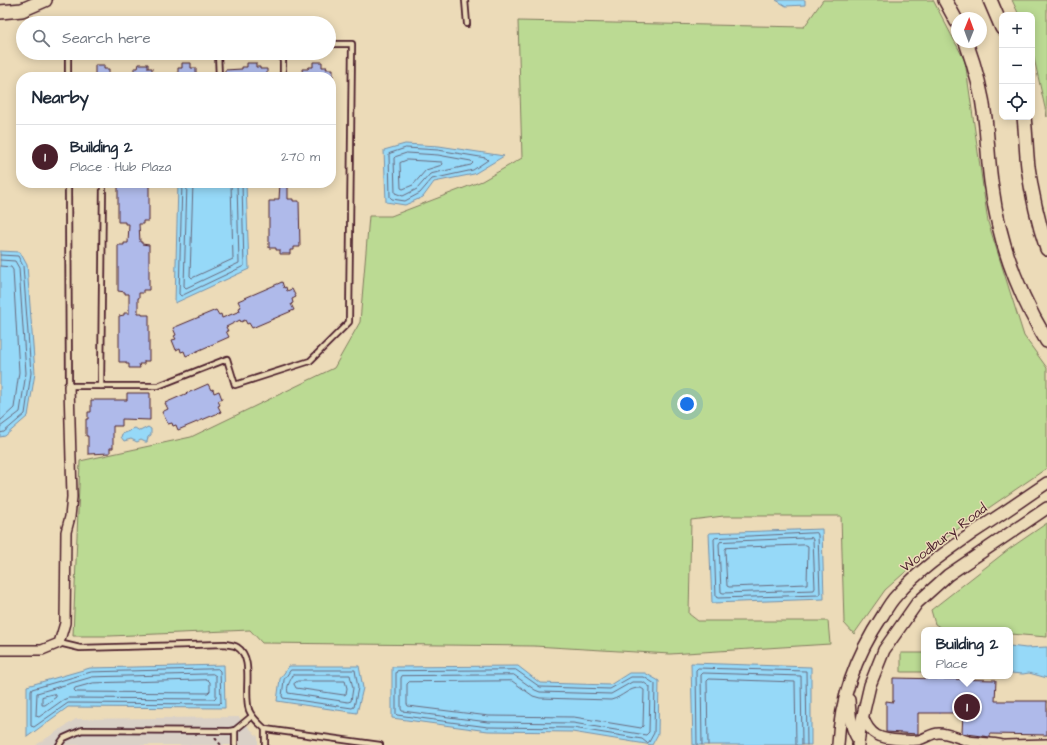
<!DOCTYPE html>
<html lang="en">
<head>
<meta charset="utf-8">
<style>
	:root { --surface:#fff; --page:#f2f2f3; --text:#1f2937; --muted:#747a83; --line:#e0e1e3; --accent:#4a1f2b }
	body { margin:0; font-family:"Architects Daughter",sans-serif; background:var(--page); color:var(--text) }
	.controls { position:absolute; right:12px; top:12px; display:grid; overflow:hidden; border-radius:8px; box-shadow:0 2px 10px #0003 }
	.controls button { width:36px; height:36px; display:grid; place-items:center; padding:0; border:0; border-bottom:1px solid var(--line); background:var(--surface); color:var(--text); font:20px sans-serif }
	.compass { position:absolute; left:951px; top:12px; width:36px; height:36px; border-radius:50%; background:var(--surface); box-shadow:0 2px 10px #0003; rotate:1deg }
	.you { position:absolute; left:687px; top:404px; width:14px; height:14px; margin:-10px; border:3px solid #fff; border-radius:50%; background:#1a73e8; box-shadow:0 0 0 6px #1a73e833 }
	.badge { display:grid; place-items:center; width:26px; height:26px; border-radius:50%; background:var(--accent); color:#fff; font-size:13px; font-weight:700 }
	.pin { position:absolute; translate:-50% -50%; border:2px solid #fff; box-shadow:0 1px 4px #0006 }
	.popup { position:absolute; left:921px; top:627px; width:92px; height:52px; box-sizing:border-box; display:grid; place-content:center; border-radius:8px; background:var(--surface); filter:drop-shadow(0 1px 3px #0005); font-size:13px; white-space:nowrap; color:var(--muted) }
	.popup b { font-size:15px; color:var(--text) }
	.popup::after { content:''; position:absolute; left:50%; top:100%; margin-left:-8px; border:8px solid transparent; border-top-color:var(--surface) }
	.list { margin:0; padding:0; list-style:none }
	h2 { display:flex; justify-content:space-between; align-items:center; height:52px; margin:0; padding:0 16px; font-size:17px }
	h2 small { font-size:13px; font-weight:400; color:var(--muted) }
	.list li { display:grid; grid-template-columns:26px 1fr auto; gap:12px; align-items:center; box-sizing:border-box; height:64px; padding:0 16px; border-top:1px solid var(--line) }
	.list b { display:block; font-size:15px; white-space:nowrap }
	.list p { margin:0; font-size:13px; white-space:nowrap; color:var(--muted) }
	.list em { font-size:13px; font-style:normal; color:var(--muted) }
	.icon { flex:none; width:22px; height:22px; fill:none; stroke:currentColor; stroke-width:2; stroke-linecap:round; stroke-linejoin:round }
	.map { position:relative; flex:none; width:1047px; height:745px; overflow:hidden }
	.search { position:absolute; background:var(--surface); box-shadow:0 2px 10px #0003; left:16px; top:16px; width:320px; height:44px; display:flex; align-items:center; gap:10px; box-sizing:border-box; padding:0 14px; border-radius:22px; color:var(--muted); font-size:15px }
	.panel { position:absolute; background:var(--surface); box-shadow:0 2px 10px #0003; left:16px; top:72px; width:320px; height:116px; border-radius:16px }
	.map>svg:first-child { display:block }
</style>
</head>
<body>
<div class="map">
<svg width="1047" height="745" viewBox="0 0 1047 745">
	<rect width="100%" height="100%" fill="#ecdbb8"/>
	<filter id="ink" filterUnits="userSpaceOnUse"><feTurbulence type="fractalNoise" baseFrequency=".025" numOctaves="2"/><feDisplacementMap in="SourceGraphic" scale="8" xChannelSelector="R" yChannelSelector="G"/><feConvolveMatrix kernelMatrix="1 2 1 2 8 2 1 2 1" color-interpolation-filters="sRGB"/></filter>
	<g filter="url(#ink)">
		<polygon fill="#dad1c7" points="239,717 258,737 258,745 36,745 76,719"/>
		<g fill="#bbda93" stroke="#827c5f">
			<polygon points="823,0 933,0 965,61 988,222 1024,336 1047,368 1047,468 939,542 885,590 854,634 844,623 841,516 724,516 691,520 689,614 698,621 828,621 830,644 670,654 534,646 262,643 250,630 110,636 73,636 80,461 191,437 334,368 360,322 369,216 391,216 482,181 522,158 518,21 804,27"/>
			<polygon points="1012,0 1047,0 1047,117 1032,49 1032,15 1019,15"/>
			<polygon points="1047,523 1047,637 1010,634 1010,630 944,630 935,624 931,610 1009,549"/>
			<rect x="901" y="653" width="23" height="19"/>
		</g>
		<g fill="#96d9f8" stroke="#788fa6">
			<polygon points="776,0 805,0 805,5 786,6"/>
			<polygon points="405,144 439,146 504,156 474,174 434,182 423,197 405,205 386,202 384,150"/>
			<polygon points="178,183 246,183 249,269 175,303"/>
			<polygon points="0,251 20,252 27,265 35,373 28,416 5,436 0,437"/>
			<polygon points="148,427 151,429 151,435 148,437 147,442 145,442 141,440 137,442 131,439 124,441 121,437 122,434 130,431 132,429 135,428 140,431"/>
			<polygon points="822,529 824,599 712,603 709,533"/>
			<polygon points="1010,646 1026,648 1047,647 1047,678 1029,673 1023,674 1010,673"/>
			<polygon points="691,663 811,667 811,745 693,745"/>
			<polygon points="224,665 225,708 68,707 27,737 27,686 90,668"/>
			<polygon points="289,666 359,666 363,688 357,713 277,701 280,679"/>
			<polygon points="518,666 540,683 610,685 629,673 645,673 659,681 658,734 652,745 572,732 488,731 392,718 392,667"/>
		</g>
		<g fill="none" stroke-linecap="round" stroke-linejoin="round">
			<g stroke="#68697d" stroke-width="1">
				<polygon points="406,148 438,150 486,158 488,160 473,170 432,179 420,193 405,201 392,199 390,197 389,154"/>
				<polygon points="407,153 438,155 471,161 473,163 471,165 430,174 417,189 403,196 395,193 394,158 395,157"/>
				<polygon points="407,160 442,162 443,164 442,165 426,170 413,185 403,189 401,188 400,163"/>
				<polyline points="182,183 179,294 181,296 244,266 242,183"/>
				<polyline points="187,183 184,286 186,288 239,263 237,183"/>
				<polyline points="193,183 190,276 192,278 233,259 231,183"/>
				<polyline points="0,255 18,256 23,266 31,373 25,414 4,432 0,433"/>
				<polyline points="0,260 15,261 19,268 26,373 20,412 0,427"/>
				<polyline points="0,266 11,267 13,270 19,372 14,408 0,421"/>
				<polygon points="817,533 818,535 820,593 819,595 718,598 716,597 714,539 715,538"/>
				<polygon points="812,538 813,540 815,588 814,590 723,593 721,592 719,544 720,542"/>
				<polygon points="806,545 808,546 807,584 729,587 727,586 725,550 726,548"/>
				<polygon points="218,669 220,671 221,702 219,704 68,703 34,727 31,726 31,691 32,689 91,672"/>
				<polygon points="291,670 355,670 358,688 354,707 352,708 283,698 282,696 284,680"/>
				<polygon points="516,670 540,687 610,689 631,677 644,677 655,684 654,733 649,742 647,743 642,739 573,728 488,727 397,715 396,714 396,673 397,671"/>
				<polygon points="213,674 216,676 216,697 214,699 68,698 63,700 39,717 36,716 37,693 92,677"/>
				<path d="M293 675H350L353 688 351 701 348 702 288 693C286 687 290 681 293 675Z"/>
				<polygon points="514,675 535,690 540,692 611,694 632,682 643,682 650,687 649,732 646,735 573,723 488,722 402,711 401,709 401,678 402,676"/>
				<polygon points="208,680 210,682 210,691 208,693 76,692 74,690 75,688 93,683"/>
				<polygon points="298,681 345,681 347,688 346,694 344,695 296,688 294,684"/>
				<path d="M512 681 533 696 540 698 611 700C623 697 629 687 641 688L644 690 643 726 641 728 574 717 489 716 408 706 407 704V684L409 682Z"/>
				<polygon points="54,694 56,695 56,697 45,705 42,705 42,697"/>
				<polyline points="697,745 696,670 698,668 806,671 807,745"/>
				<polyline points="702,745 701,675 703,673 801,676 802,745"/>
				<polyline points="708,745 707,681 709,679 795,682 796,745"/>
			</g>
		</g>
		<g fill="#afbaea" stroke="#4a1f2b">
			<polygon points="313,62 322,62 322,67 327,67 326,69 333,69 333,77 303,77 302,69 308,69 309,67 313,67"/>
			<polygon points="182,63 191,63 191,68 196,68 196,77 178,77 178,68 182,68"/>
			<polygon points="247,63 256,63 256,67 260,67 260,69 267,69 267,77 225,77 225,70 242,69 242,67 247,67"/>
			<polygon points="139,64 148,64 148,68 152,68 152,77 134,77 134,68 138,68"/>
			<polygon points="95,65 104,65 104,69 109,69 109,77 95,77"/>
			<polygon points="118,183 149,183 149,221 143,221 143,224 139,224 140,242 142,242 142,244 149,245 149,290 143,290 143,293 139,293 139,298 138,298 138,313 142,313 142,315 149,315 149,361 144,361 144,364 139,364 140,368 129,368 129,364 126,364 126,362 119,362 119,316 124,315 124,313 129,313 129,294 125,294 125,292 118,291 118,245 124,245 124,243 128,243 129,224 125,224 125,222 118,222"/>
			<polygon points="280,183 288,183 288,199 293,199 293,201 299,201 300,247 294,247 294,250 290,250 290,254 280,254 280,250 276,250 276,248 269,248 269,201 275,201 275,199 279,199"/>
			<polygon points="282,282 284,288 286,287 287,291 292,289 296,297 292,299 293,303 291,304 294,310 252,328 249,323 247,324 245,320 241,322 240,320 226,327 228,331 226,331 229,337 186,356 184,351 181,352 180,348 176,350 172,340 176,339 174,336 176,335 173,328 216,310 219,315 221,314 222,318 240,311 239,308 241,307 238,301"/>
			<polygon points="208,384 211,390 213,389 214,393 219,391 222,399 218,401 220,405 218,406 221,412 178,430 176,425 173,426 172,423 168,424 162,412 168,409 165,403"/>
			<polygon points="127,393 150,393 150,420 122,419 122,426 113,426 113,448 110,448 110,453 88,454 88,436 86,436 86,419 88,419 88,412 91,412 91,400 127,400"/>
			<polygon points="893,678 996,680 995,701 1047,701 1047,735 990,734 990,737 967,734 962,733 963,713 918,713 918,734 886,732 886,701 893,702"/>
		</g>
		<g fill="none" stroke-linecap="round" stroke-linejoin="round">
			<g stroke="#4a1f2b" stroke-width="8">
				<g id="service">
					<polyline points="465,0 467,24"/>
					<polyline points="68,53 68,77"/>
					<polyline points="218,53 219,77"/>
					<polyline points="283,53 283,77"/>
					<polyline points="68,183 69,386 158,386 227,359 235,385 310,361 349,322 352,44 329,44"/>
					<polyline points="101,386 103,183"/>
					<path d="M59 643 80 648 225 644C229 645 234 645 237 647 255 658 243 692 249 710 252 718 259 723 265 729L380 745"/>
					<polyline points="265,729 265,745"/>
					<polyline points="235,730 235,745"/>
					<polyline points="59,745 64,738 82,730 230,731 235,730 252,716"/>
				</g>
			</g>
			<g stroke="#4a1f2b" stroke-width="12">
				<g id="minor">
					<polyline points="0,650 42,650 59,643 65,623 66,532 70,517 72,497 69,386"/>
					<path d="M863 716C870 736 880 739 901 740 906 740 913 741 919 740 926 738 932 733 939 733 949 733 959 739 969 741 981 743 991 742 1003 745"/>
					<polyline points="1006,745 1047,744"/>
				</g>
			</g>
			<g stroke="#4a1f2b" stroke-width="14">
				<g id="tertiary">
					<path d="M849 700C850 715 850 727 858 739"/>
					<path d="M838 745C840 697 857 654 883 615 887 608 891 601 897 595 919 570 947 551 974 532 999 516 1023 499 1047 483"/>
					<polyline points="858,745 860,728 870,685 884,650 917,603 948,575 1047,508"/>
				</g>
			</g>
			<g stroke="#4a1f2b" stroke-width="16">
				<g id="secondary">
					<polyline points="945,0 957,22"/>
					<polyline points="990,0 1002,28"/>
					<polyline points="0,12 22,10 45,0"/>
					<path d="M966 42C975 67 982 92 985 118 988 141 988 165 992 188 999 242 1019 295 1047 341"/>
					<path d="M1024 117C1026 134 1026 150 1028 167 1032 195 1038 222 1047 249"/>
				</g>
			</g>
			<polyline stroke="#4a1f2b" stroke-width="2" stroke-dasharray="3 3" stroke-linecap="butt" points="215,738 221,745"/>
			<use href="#service" stroke="#ecdbb8" stroke-width="4.5"/>
			<use href="#minor" stroke="#ecdbb8" stroke-width="9"/>
			<use href="#tertiary" stroke="#ecdbb8" stroke-width="11"/>
			<use href="#secondary" stroke="#ecdbb8" stroke-width="13"/>
		</g>
	</g>
	<g text-anchor="middle" dominant-baseline="central" stroke-width="3" stroke-linejoin="round" paint-order="stroke">
		<g font-size="14" fill="#4a1f2b" stroke="#ecdbb8">
			<text transform="translate(944 538) rotate(-37)">Woodbury Road</text>
		</g>
	</g>
</svg>
<div class="controls">
<button>+</button>
<button>−</button>
<button><svg class="icon" aria-label="locate" viewBox="0 0 24 24"><circle cx="12" cy="12" r="6"/><path d="M12 2v4M12 18v4M2 12h4M18 12h4"/></svg></button>
</div>
<svg class="compass" viewBox="-18 -18 36 36"><path d="M0-13l5 13h-10z" fill="#e53935"/><path d="M0 13l5-13h-10z" fill="#747a83"/></svg>
<div class="you"></div>
<div class="pin badge" style="left:967px;top:707px">1</div>
<div class="popup"><b>Building 2</b>Place</div>
<div class="search"><svg class="icon" aria-label="search" viewBox="0 0 24 24"><circle cx="10" cy="10" r="6"/><path d="M15 15l6 6"/></svg>Search here</div>
<section class="panel">
<h2>Nearby<small></small></h2>
<ul class="list">
<li><span class="badge">1</span><div><b>Building 2</b><p>Place · Hub Plaza</p></div><em>270 m</em></li>
</ul>
</section>
</div>
</body>
</html>
